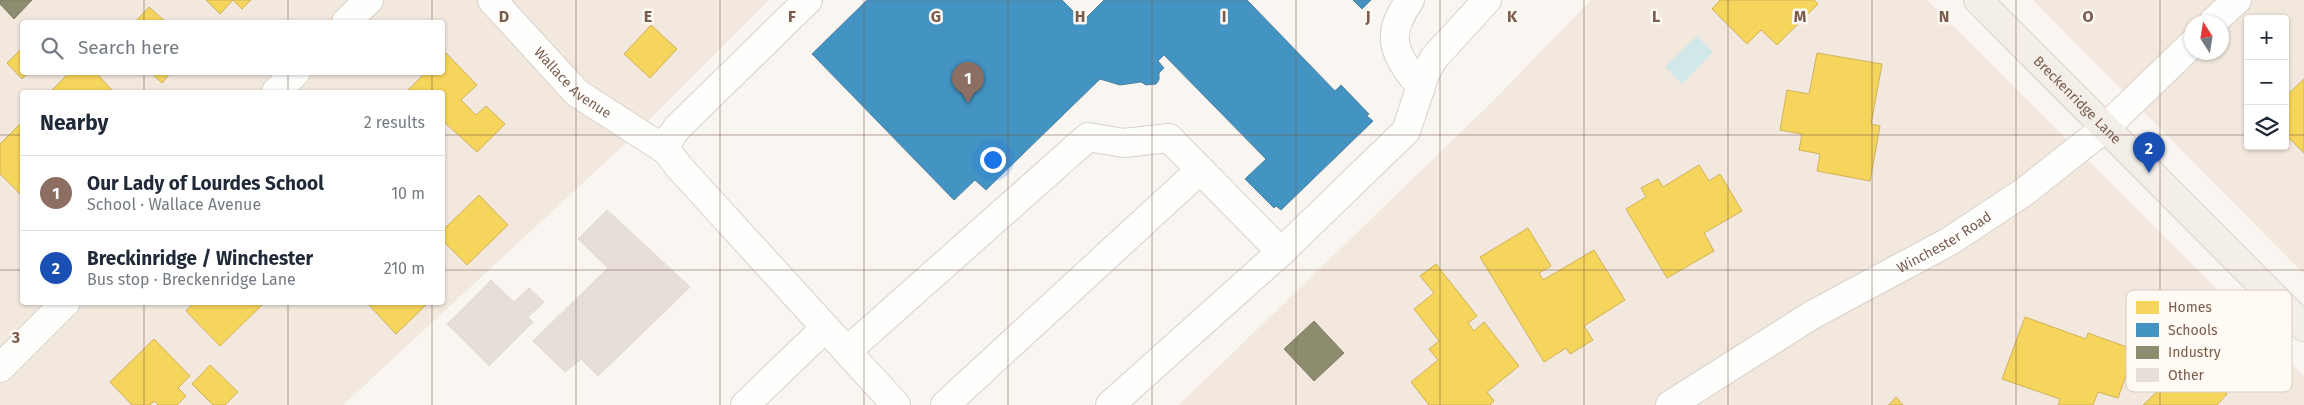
<!DOCTYPE html>
<html lang="en">
<head>
<meta charset="utf-8">
<style>
	:root { --surface:#fff; --page:#f6f6f7; --text:#1f2937; --muted:#747a83; --line:#e0e1e3; --accent:#5c585b }
	body { margin:0; font-family:"Fira Sans",sans-serif; background:var(--page); color:var(--text) }
	.controls { position:absolute; right:15px; top:15px; display:grid; overflow:hidden; border-radius:5px; box-shadow:0 1px 4px #0004 }
	.controls button { width:45px; height:45px; display:grid; place-items:center; padding:0; border:0; border-bottom:1px solid var(--line); background:var(--surface); color:var(--text); font:25px sans-serif }
	.compass { position:absolute; left:2184px; top:15px; width:45px; height:45px; border-radius:50%; background:var(--surface); box-shadow:0 1px 4px #0004; rotate:348deg }
	.you { position:absolute; left:992px; top:159px; width:18px; height:18px; margin:-12px; border:4px solid #fff; border-radius:50%; background:#1a73e8; box-shadow:0 0 0 8px #1a73e833 }
	.badge { display:grid; place-items:center; width:32px; height:32px; border-radius:50%; background:var(--accent); color:#fff; font-size:16px; font-weight:700 }
	.pin { position:absolute; translate:-50% -41px; filter:drop-shadow(0 1px 2px #0008) }
	.pin::after { content:''; position:absolute; top:26px; width:18px; height:15px; background:inherit; clip-path:polygon(0 0,100% 0,50% 100%) }
	.list { margin:0; padding:0; list-style:none }
	h2 { display:flex; justify-content:space-between; align-items:center; height:65px; margin:0; padding:0 20px; font-size:21px }
	h2 small { font-size:16px; font-weight:400; color:var(--muted) }
	.list li { display:grid; grid-template-columns:32px 1fr auto; gap:15px; align-items:center; box-sizing:border-box; height:75px; padding:0 20px; border-top:1px solid var(--line) }
	.list b { display:block; font-size:19px; white-space:nowrap }
	.list p { margin:0; font-size:16px; white-space:nowrap; color:var(--muted) }
	.list em { font-size:16px; font-style:normal; color:var(--muted) }
	.icon { flex:none; width:28px; height:28px; fill:none; stroke:currentColor; stroke-width:2; stroke-linecap:round; stroke-linejoin:round }
	.map { position:relative; flex:none; width:2304px; height:405px; overflow:hidden }
	.search { position:absolute; background:var(--surface); box-shadow:0 1px 4px #0004; left:20px; top:20px; width:425px; height:55px; display:flex; align-items:center; gap:12px; box-sizing:border-box; padding:0 18px; border-radius:5px; color:var(--muted); font-size:19px }
	.panel { position:absolute; background:var(--surface); box-shadow:0 1px 4px #0004; left:20px; top:90px; width:425px; height:215px; border-radius:5px }
	.map>svg:first-child { display:block }
</style>
</head>
<body>
<div class="map">
<svg width="2304" height="405" viewBox="0 0 2304 405">
	<rect width="100%" height="100%" fill="#f9f5f0"/>
	<g fill="#f2e8de" fill-rule="evenodd">
		<path d="M0 0H769L626 143 343 405H0ZM22 22H442V72H22ZM22 92H442V302H22Z"/>
		<polygon points="1591,0 1927,0 2304,376 2304,405 1179,405 1495,99"/>
		<path d="M2033 0H2304V274L2297 267ZM2248 19H2285V146H2248ZM2192 22H2222V52H2192Z"/>
	</g>
	<polygon fill="#d0e8ea" points="1697,36 1713,52 1682,84 1665,67"/>
	<g fill="#f6d55c" stroke="#d1b158">
		<polygon points="206,0 233,0 220,14"/>
		<polygon points="233,0 251,0 242,9"/>
		<polygon points="1720,0 1814,0 1818,4 1777,45 1761,30 1747,44 1712,9"/>
		<polygon points="149,7 166,22 135,22"/>
		<polygon points="651,25 677,49 650,78 624,54"/>
		<polygon points="21,49 22,51 22,72 29,72 22,79 7,63"/>
		<polygon points="446,53 477,85 461,100 476,115 486,106 505,124 477,152 442,120 442,92 406,92 426,72 442,72 442,56"/>
		<polygon points="1817,53 1882,64 1871,124 1880,126 1870,181 1817,171 1820,154 1799,150 1802,134 1780,130 1787,90 1809,94"/>
		<polygon points="70,72 95,72 114,92 50,92"/>
		<polygon points="150,72 171,72 162,83"/>
		<polygon points="2304,79 2304,153 2285,134 2285,97"/>
		<polygon points="22,122 22,196 0,174 0,144"/>
		<polygon points="1699,165 1709,181 1720,174 1742,211 1704,233 1714,251 1667,278 1626,209 1646,197 1641,188 1658,179 1663,187"/>
		<polygon points="479,195 508,225 467,265 442,240 442,231"/>
		<polygon points="1528,228 1551,266 1539,273 1543,280 1594,250 1625,300 1584,326 1593,340 1570,354 1566,348 1544,362 1480,257"/>
		<polygon points="1436,264 1477,316 1468,323 1474,331 1484,322 1519,366 1487,392 1494,401 1490,405 1429,405 1411,382 1438,360 1429,349 1439,341 1414,309 1434,293 1420,276"/>
		<polygon points="194,302 264,302 264,303 220,346 186,311"/>
		<polygon points="366,302 427,302 428,303 396,334"/>
		<polygon points="2025,317 2086,339 2088,333 2135,350 2118,398 2098,392 2093,405 2058,405 2060,399 2002,379"/>
		<polygon points="154,339 190,376 178,388 186,396 177,405 158,405 154,401 150,405 132,405 110,382"/>
		<polygon points="210,365 238,392 225,405 213,405 192,384"/>
		<polygon points="2183,367 2197,382 2206,373 2227,394 2217,405 2143,405"/>
		<polygon points="1896,397 1903,405 1888,405 1890,404"/>
	</g>
	<g fill="#4393c3" stroke="#5482a0">
		<polygon points="867,0 1062,0 1083,21 1104,0 1247,0 1335,91 1341,85 1369,114 1367,116 1373,121 1281,210 1276,206 1274,208 1245,179 1266,159 1164,55 1158,61 1164,68 1159,73 1159,80 1156,84 1146,85 1141,82 1120,85 1100,79 986,190 975,180 954,200 812,54"/>
		<polygon points="1353,0 1371,0 1362,9"/>
	</g>
	<g fill="#8c8c6e" stroke="#877e64">
		<polygon points="0,0 32,0 14,19 0,4"/>
		<polygon points="1314,321 1344,353 1314,381 1284,349"/>
	</g>
	<g fill="#e6ded7" stroke="#e2d8d2">
		<polygon points="607,210 690,287 598,376 581,359 565,372 533,341 608,268 578,239"/>
		<polygon points="491,280 514,302 529,288 544,302 528,317 533,322 489,366 447,324"/>
	</g>
	<g fill="none" stroke-linecap="round" stroke-linejoin="round">
		<g stroke="#d7d1cb" stroke-width="30">
			<g id="minor">
				<path id="s1" d="M492 0 577 93 667 151"/>
				<polyline points="808,0 677,128 669,139 667,151 679,167 896,405"/>
				<path d="M1410 0C1383 38 1395 54 1421 88"/>
				<polyline points="346,22 369,0"/>
				<polyline points="2213,22 2237,0"/>
				<polyline points="276,92 296,72"/>
				<polyline points="847,351 1088,137 1124,143 1169,138 1281,252"/>
				<polyline points="0,368 66,302"/>
				<polyline points="745,405 825,328"/>
				<polyline points="945,405 1200,170"/>
				<polyline points="1110,405 1281,252 1406,131 1425,74 1434,58 1487,0"/>
				<path id="s2" d="M1670 405 1812 315 1950 241 2024 192 2105 128 2192 44"/>
			</g>
		</g>
		<g stroke="#dad1cc" stroke-width="30">
			<g id="major">
				<path id="s3" d="M1978 0 2304 327"/>
			</g>
		</g>
		<use href="#minor" stroke="#fefefd" stroke-width="28"/>
		<use href="#major" stroke="#f3eee8" stroke-width="28"/>
	</g>
	<path fill="none" stroke="#7a5c4d" stroke-width="1" stroke-opacity="0.55" d="M144 0V22M288 0V22M432 0V22M576 0V405M720 0V405M864 0V405M1008 0V405M1152 0V405M1296 0V405M1440 0V405M1584 0V405M1728 0V405M1872 0V405M2016 0V405M2160 0V405M144 72V92M288 72V92M432 72V92M0 135H22M442 135H2248M2285 135H2304M0 270H22M442 270H2304M144 302V405M288 302V405M432 302V405"/>
	<g text-anchor="middle" dominant-baseline="central" stroke-width="5" stroke-linejoin="round" paint-order="stroke">
		<g font-size="14" fill="#7a5c4d" stroke="#fffaf3">
			<text stroke="none"><textPath href="#s1" startOffset="116">Wallace Avenue</textPath></text>
			<text stroke="none"><textPath href="#s3" startOffset="141">Breckenridge Lane</textPath></text>
			<text stroke="none"><textPath href="#s2" startOffset="319">Winchester Road</textPath></text>
		</g>
	</g>
	<rect x="2126" y="290" width="166" height="102" rx="8" fill="#fffaf3" stroke="#d7cbc1" stroke-width="1"/>
	<rect x="2136" y="301" width="23" height="13" fill="#f6d55c"/>
	<rect x="2136" y="323" width="23" height="14" fill="#4393c3"/>
	<rect x="2136" y="346" width="23" height="13" fill="#8c8c6e"/>
	<rect x="2136" y="368" width="23" height="14" fill="#e6ded7"/>
	<g font-size="14" fill="#7a5c4d">
		<text x="2168" y="312">Homes</text>
		<text x="2168" y="335">Schools</text>
		<text x="2168" y="357">Industry</text>
		<text x="2168" y="380">Other</text>
	</g>
	<g font-size="16" text-anchor="middle" font-weight="bold" fill="#7a5c4d" stroke="#fffaf3" stroke-width="5" stroke-linejoin="round" paint-order="stroke">
		<text x="504" y="22">D</text>
		<text x="648" y="22">E</text>
		<text x="792" y="22">F</text>
		<text x="936" y="22">G</text>
		<text x="1080" y="22">H</text>
		<text x="1224" y="22">I</text>
		<text x="1368" y="22">J</text>
		<text x="1512" y="22">K</text>
		<text x="1656" y="22">L</text>
		<text x="1800" y="22">M</text>
		<text x="1944" y="22">N</text>
		<text x="2088" y="22">O</text>
		<text x="16" y="343">3</text>
	</g>
</svg>
<div class="controls">
<button>+</button>
<button>−</button>
<button><svg class="icon" aria-label="layers" viewBox="0 0 24 24"><path d="M12 4l9 5-9 5-9-5zM3 14l9 5 9-5"/></svg></button>
</div>
<svg class="compass" viewBox="-18 -18 36 36"><path d="M0-13l5 13h-10z" fill="#e53935"/><path d="M0 13l5-13h-10z" fill="#747a83"/></svg>
<div class="you"></div>
<div class="pin badge" style="left:968px;top:103px;background:#8d6e63">1</div>
<div class="pin badge" style="left:2149px;top:173px;background:#1a4fb4">2</div>
<div class="search"><svg class="icon" aria-label="search" viewBox="0 0 24 24"><circle cx="10" cy="10" r="6"/><path d="M15 15l6 6"/></svg>Search here</div>
<section class="panel">
<h2>Nearby<small>2 results</small></h2>
<ul class="list">
<li><span class="badge" style="background:#8d6e63">1</span><div><b>Our Lady of Lourdes School</b><p>School · Wallace Avenue</p></div><em>10 m</em></li>
<li><span class="badge" style="background:#1a4fb4">2</span><div><b>Breckinridge / Winchester</b><p>Bus stop · Breckenridge Lane</p></div><em>210 m</em></li>
</ul>
</section>
</div>
</body>
</html>
